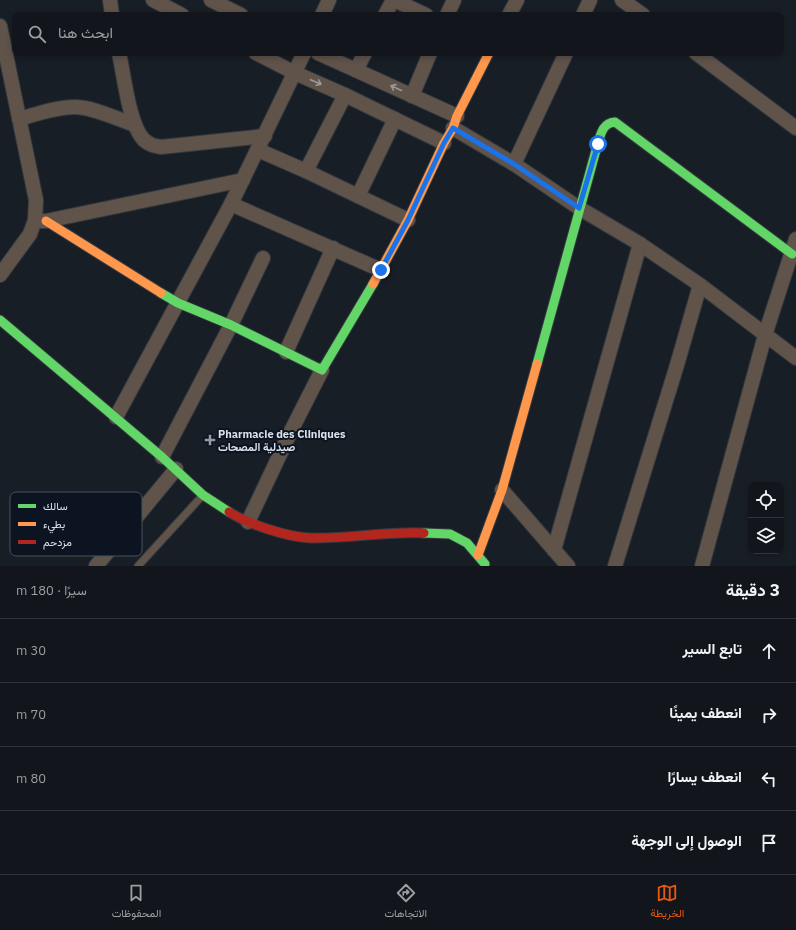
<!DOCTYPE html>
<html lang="ar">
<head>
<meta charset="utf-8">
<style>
	:root { --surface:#12161c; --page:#1b1f25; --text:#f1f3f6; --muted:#9c9fa3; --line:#31353b; --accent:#ea580c }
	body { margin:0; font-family:"IBM Plex Sans",Vazirmatn,sans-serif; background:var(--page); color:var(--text); direction:rtl }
	.controls { position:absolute; right:12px; bottom:12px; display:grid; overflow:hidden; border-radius:8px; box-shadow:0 2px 6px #0003 }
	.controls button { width:36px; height:36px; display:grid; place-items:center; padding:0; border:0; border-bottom:1px solid var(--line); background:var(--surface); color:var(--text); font:20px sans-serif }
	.stop { position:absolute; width:12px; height:12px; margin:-9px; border:3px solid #1a73e8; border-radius:50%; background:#fff }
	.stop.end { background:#1a73e8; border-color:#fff; box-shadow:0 1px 4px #0008 }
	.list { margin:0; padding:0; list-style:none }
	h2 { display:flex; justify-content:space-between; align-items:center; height:52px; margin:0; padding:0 16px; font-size:17px }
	h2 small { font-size:13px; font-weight:400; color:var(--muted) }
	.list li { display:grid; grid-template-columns:26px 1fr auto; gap:12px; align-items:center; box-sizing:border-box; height:64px; padding:0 16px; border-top:1px solid var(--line) }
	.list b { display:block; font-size:15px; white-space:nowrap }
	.list em { font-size:13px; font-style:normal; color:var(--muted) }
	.icon { flex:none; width:22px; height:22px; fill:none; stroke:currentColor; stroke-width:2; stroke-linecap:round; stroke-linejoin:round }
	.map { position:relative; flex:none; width:796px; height:566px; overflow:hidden; direction:ltr }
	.search { position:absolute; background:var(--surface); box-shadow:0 2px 6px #0003; left:12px; right:12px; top:12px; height:44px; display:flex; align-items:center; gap:10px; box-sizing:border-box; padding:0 14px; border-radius:8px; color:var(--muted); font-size:15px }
	.sheet { height:308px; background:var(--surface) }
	nav { display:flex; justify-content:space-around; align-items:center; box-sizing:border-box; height:56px; border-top:1px solid var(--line); background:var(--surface); font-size:11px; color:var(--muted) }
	nav a { display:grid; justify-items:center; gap:2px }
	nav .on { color:var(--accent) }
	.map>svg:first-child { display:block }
</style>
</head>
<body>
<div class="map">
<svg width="796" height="566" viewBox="0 0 796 566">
	<rect width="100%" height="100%" fill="#181e25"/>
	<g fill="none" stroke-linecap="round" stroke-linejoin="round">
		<g stroke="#343940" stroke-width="9">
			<polyline id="lane" points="138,566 203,495"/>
		</g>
		<g stroke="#343940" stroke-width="16">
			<g id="street">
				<polyline points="110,0 112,15"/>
				<polyline points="153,0 182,15"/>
				<polyline points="211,0 241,15"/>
				<polyline points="394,0 426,15"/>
				<polyline points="622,0 643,15"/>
				<polyline points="322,15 329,0"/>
				<polyline points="385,15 393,0"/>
				<polyline points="447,15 454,0"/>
				<polyline points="509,15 517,0"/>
				<polyline points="583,15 590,0"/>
				<polyline points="0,26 36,200 35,220 30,234 0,275"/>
				<path d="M119 53C124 75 129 125 144 140 150 145 154 146 161 147L265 136"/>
				<polyline points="256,53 295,73 345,95 444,143"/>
				<polyline points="318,53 457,116"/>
				<polyline points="696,53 796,128"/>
				<polyline points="356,70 365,53"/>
				<polyline points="412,96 430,53"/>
				<path d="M19 119C37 114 56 107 75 107 93 107 117 119 135 125"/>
				<polyline points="453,128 514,164 579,208 640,244 700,285 796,358"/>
				<polyline points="258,150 306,171 408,220"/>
				<polyline points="514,164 566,53"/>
				<polyline points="306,171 345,95"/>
				<polyline points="358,196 395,119"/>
				<polyline points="231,204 381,270"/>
				<polyline points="41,221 46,221 243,180"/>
				<polyline points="286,352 333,248"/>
				<polyline points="116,417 231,204 304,53"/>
				<polyline points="162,457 231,325 263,258"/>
				<polyline points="502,490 568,566"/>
				<polyline points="248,522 291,431 322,370"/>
				<polyline points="554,550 640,244"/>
				<polyline points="96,566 176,469"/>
				<polyline points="615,566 677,365 700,285"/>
				<polyline points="702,566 765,335 796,239"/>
			</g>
		</g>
		<g stroke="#343940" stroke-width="11">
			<g id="fast">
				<polyline points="161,293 178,303 231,325 322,370 373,284"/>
				<polyline points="0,320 162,457 203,495 229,512"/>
				<path d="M537 364 598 143C601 133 603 123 615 122L792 254"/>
				<polyline points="424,533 450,534 467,543 485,564"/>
			</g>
		</g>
		<g stroke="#343940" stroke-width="11">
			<g id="slow">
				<polyline points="46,221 161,293"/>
				<polyline points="373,284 408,220 444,143 453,128 457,116 489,53"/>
				<polyline points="478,555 502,490 537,364"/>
			</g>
		</g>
		<g stroke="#343940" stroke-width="11">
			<path id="jam" d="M229 512C248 524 287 537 310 538 348 539 386 531 424 533"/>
		</g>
		<use href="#lane" stroke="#5f534a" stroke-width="7"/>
		<use href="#street" stroke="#5f534a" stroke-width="14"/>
		<use href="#fast" stroke="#63d668" stroke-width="9"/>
		<use href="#slow" stroke="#ff974d" stroke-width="9"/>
		<use href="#jam" stroke="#b3261e" stroke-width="9"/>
	</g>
	<defs><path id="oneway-shaft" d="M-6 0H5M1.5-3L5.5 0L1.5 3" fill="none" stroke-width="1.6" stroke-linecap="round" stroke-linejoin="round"/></defs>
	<g stroke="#9c9a9a">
		<use href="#oneway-shaft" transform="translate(316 82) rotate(23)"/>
		<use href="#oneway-shaft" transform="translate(396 88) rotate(-155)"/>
	</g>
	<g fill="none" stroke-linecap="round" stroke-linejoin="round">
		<polyline stroke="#1a73e8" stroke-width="5" points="381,270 408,220 444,143 453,128 514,164 579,208 598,144"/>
	</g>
	<path fill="#969da5" stroke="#0b1420" stroke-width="1.5" d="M208 434h4v4h4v4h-4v4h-4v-4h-4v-4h4z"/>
	<g text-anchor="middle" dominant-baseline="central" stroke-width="4" stroke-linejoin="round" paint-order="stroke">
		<g font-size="11" font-weight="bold" fill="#dae1ea" stroke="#0b1420" text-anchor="start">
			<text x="218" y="434">Pharmacie des Cliniques<tspan x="218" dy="13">صيدلية المصحات</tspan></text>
		</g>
	</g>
	<rect x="10" y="492" width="132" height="64" rx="6" fill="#0b1420" stroke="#49525d" stroke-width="1"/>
	<rect x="18" y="504" width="18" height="4" fill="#63d668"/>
	<rect x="18" y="522" width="18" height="4" fill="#ff974d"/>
	<rect x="18" y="540" width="18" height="4" fill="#b3261e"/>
	<g font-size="11" fill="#dae1ea">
		<text x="43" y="510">سالك</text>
		<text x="43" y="528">بطيء</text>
		<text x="43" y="546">مزدحم</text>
	</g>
</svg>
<div class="controls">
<button><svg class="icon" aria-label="locate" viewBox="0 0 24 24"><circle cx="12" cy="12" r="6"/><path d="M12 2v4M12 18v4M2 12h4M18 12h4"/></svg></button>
<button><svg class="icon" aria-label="layers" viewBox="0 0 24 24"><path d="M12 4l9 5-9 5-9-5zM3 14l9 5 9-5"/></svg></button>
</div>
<div class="stop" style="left:598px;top:144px"></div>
<div class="stop end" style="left:381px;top:270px"></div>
<div class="search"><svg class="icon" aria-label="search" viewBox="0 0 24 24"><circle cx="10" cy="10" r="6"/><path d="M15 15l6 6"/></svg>ابحث هنا</div>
</div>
<section class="sheet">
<h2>3 دقيقة<small>سيرًا · 180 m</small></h2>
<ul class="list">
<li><svg class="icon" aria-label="ahead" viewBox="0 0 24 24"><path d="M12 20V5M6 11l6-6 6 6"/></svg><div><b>تابع السير</b></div><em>30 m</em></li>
<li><svg class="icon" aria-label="right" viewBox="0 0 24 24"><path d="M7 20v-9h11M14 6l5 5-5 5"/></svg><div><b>انعطف يمينًا</b></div><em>70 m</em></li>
<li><svg class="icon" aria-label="left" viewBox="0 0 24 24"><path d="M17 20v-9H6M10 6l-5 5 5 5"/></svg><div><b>انعطف يسارًا</b></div><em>80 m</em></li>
<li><svg class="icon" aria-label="arrive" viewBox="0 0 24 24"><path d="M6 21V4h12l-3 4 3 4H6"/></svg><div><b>الوصول إلى الوجهة</b></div></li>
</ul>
</section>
<nav>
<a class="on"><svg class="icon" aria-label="map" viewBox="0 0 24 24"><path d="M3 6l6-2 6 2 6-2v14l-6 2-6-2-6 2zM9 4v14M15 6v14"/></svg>الخريطة</a>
<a><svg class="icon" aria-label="directions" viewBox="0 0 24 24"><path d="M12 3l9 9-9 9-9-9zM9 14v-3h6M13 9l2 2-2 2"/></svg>الاتجاهات</a>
<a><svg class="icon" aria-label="saved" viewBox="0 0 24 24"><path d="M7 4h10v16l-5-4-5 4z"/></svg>المحفوظات</a>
</nav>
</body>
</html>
